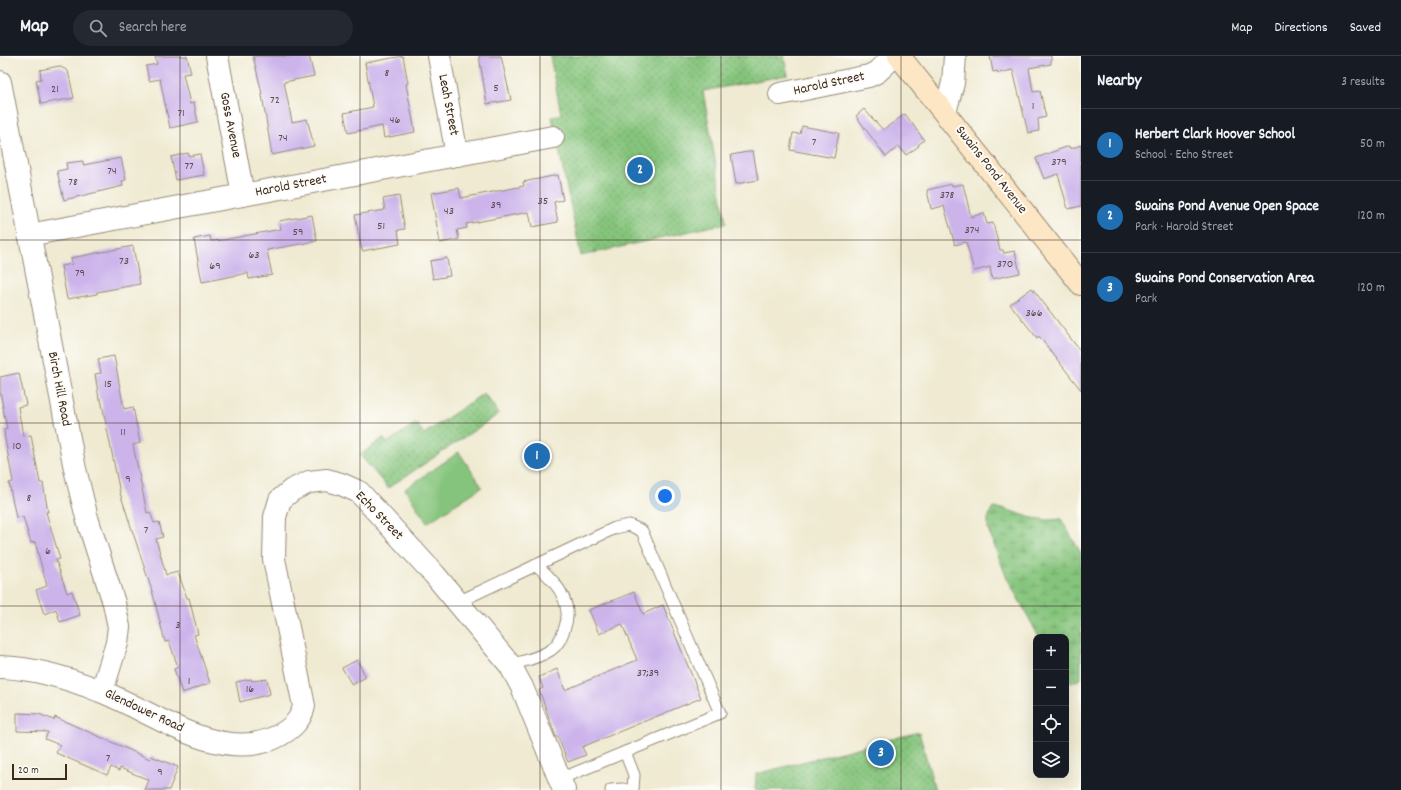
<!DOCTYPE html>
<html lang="en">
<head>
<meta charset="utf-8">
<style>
	:root { --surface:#171b24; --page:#242831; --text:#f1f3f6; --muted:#9ea1a6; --line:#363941; --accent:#1f6fb2 }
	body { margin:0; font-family:Dekko,sans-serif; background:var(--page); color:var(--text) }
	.controls { position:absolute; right:12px; bottom:12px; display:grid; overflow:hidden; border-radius:8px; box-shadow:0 4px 16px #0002 }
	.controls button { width:36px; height:36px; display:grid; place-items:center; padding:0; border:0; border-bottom:1px solid var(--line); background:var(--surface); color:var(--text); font:20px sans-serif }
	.scale { position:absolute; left:12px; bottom:10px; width:55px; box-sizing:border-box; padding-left:4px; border:2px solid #3b2a1e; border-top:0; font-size:11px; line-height:14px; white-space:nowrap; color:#3b2a1e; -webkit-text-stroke:3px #fdfcf7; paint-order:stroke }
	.you { position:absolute; left:665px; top:440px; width:14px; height:14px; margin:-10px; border:3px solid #fff; border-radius:50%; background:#1a73e8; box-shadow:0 0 0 6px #1a73e833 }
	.badge { display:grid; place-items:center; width:26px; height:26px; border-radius:50%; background:var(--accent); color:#fff; font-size:13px; font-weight:700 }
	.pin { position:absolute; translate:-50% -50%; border:2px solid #fff; box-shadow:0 1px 4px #0006 }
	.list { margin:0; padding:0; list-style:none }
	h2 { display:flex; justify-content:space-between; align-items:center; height:52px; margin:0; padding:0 16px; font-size:17px }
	h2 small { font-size:13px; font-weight:400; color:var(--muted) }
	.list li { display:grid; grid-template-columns:26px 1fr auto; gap:12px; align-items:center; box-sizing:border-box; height:72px; padding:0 16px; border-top:1px solid var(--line) }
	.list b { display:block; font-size:15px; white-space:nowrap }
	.list p { margin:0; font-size:13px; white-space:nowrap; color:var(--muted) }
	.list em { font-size:13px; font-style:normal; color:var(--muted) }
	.icon { flex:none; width:22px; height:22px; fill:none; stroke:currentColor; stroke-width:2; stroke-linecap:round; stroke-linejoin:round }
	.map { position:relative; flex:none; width:1081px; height:734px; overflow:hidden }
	header { display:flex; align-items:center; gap:24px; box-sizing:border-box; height:56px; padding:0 20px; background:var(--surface); border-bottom:1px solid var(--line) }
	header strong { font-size:19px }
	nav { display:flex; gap:22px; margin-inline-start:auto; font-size:14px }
	.search { width:280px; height:36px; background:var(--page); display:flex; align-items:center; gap:10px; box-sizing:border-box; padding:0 14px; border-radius:22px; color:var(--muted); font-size:15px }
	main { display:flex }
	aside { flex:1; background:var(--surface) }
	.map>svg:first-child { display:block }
</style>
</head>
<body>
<header>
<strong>Map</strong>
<div class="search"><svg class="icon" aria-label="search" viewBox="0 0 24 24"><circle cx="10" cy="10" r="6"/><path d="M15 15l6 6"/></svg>Search here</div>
<nav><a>Map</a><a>Directions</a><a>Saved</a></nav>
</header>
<main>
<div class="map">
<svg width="1081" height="734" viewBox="0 0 1081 734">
	<defs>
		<pattern id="wetland-marsh" width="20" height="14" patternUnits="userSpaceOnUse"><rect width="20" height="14" fill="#85c47c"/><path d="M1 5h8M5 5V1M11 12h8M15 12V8" fill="none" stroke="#6e9f65"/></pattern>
		<pattern id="park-dots" width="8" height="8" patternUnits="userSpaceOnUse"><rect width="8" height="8" fill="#85c47c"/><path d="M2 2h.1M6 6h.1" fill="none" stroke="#6e9f65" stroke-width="1.8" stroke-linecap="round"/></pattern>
	</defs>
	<rect width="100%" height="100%" fill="#fdfcf7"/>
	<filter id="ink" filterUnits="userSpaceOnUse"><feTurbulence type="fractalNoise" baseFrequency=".025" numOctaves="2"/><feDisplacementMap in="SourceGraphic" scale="8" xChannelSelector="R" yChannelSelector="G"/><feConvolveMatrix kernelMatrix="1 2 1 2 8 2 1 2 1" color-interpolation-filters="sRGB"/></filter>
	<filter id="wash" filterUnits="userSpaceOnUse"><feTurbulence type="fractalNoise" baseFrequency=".012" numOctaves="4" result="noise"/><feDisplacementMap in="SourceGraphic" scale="16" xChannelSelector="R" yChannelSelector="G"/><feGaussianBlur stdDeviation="0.9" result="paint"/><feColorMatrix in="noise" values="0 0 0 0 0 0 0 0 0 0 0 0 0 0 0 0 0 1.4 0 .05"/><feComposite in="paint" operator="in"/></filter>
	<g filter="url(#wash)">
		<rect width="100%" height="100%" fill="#efead1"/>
		<polygon fill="#85c47c" stroke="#60774d" points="459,396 482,431 427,467 405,433"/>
		<polygon fill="url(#wetland-marsh)" stroke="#60774d" points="992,452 1005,453 1032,462 1050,464 1061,463 1081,497 1081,623 1071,627 1066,622 1066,581 1039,581 1006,520 988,473 988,463"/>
		<g fill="url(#park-dots)" stroke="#60774d">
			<polygon points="550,0 784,0 788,19 703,35 726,167 581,200 552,61 561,58"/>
			<polygon points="484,337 499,358 388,432 360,399 383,382 387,387 416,367 424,378"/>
			<polygon points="919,676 935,734 755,734 756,718"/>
		</g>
		<g id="blocks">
			<g fill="#ccb4eb">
				<polygon points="155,0 187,0 191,17 183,18 190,48 194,47 198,66 170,72 160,23 149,25 146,10 157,8"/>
				<polygon points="253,0 309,0 314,20 284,26 292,66 307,63 314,90 272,99 261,33"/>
				<polygon points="403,0 408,27 406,28 415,76 384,82 382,70 348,77 344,57 373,51 365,7"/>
				<polygon points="479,0 501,0 511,44 487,48"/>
				<polygon points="990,0 1051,0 1051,8 1029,12 1033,36 1040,35 1046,61 1038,63 1039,75 1028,77 1013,14 998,17 997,15 993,16"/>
				<polygon points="59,10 68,15 74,42 41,48 36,24 41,23 40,14"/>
				<polygon points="864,53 883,74 905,58 924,84 918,89 919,90 906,99 899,90 886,101 856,60"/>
				<polygon points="802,70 839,77 834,102 790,94 793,77 800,78"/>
				<polygon points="1081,89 1081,150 1068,153 1058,118 1044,123 1036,102 1069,90 1070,93"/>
				<polygon points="753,95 758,124 736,128 731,99"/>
				<polygon points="188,97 189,100 200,98 204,119 176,124 171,101"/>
				<polygon points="121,102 126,124 122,125 123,130 64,144 57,115 67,113 66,107 83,105 83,109"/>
				<polygon points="558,119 563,144 554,146 558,166 532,171 529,156 466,168 467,172 457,174 459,183 440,187 431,137 459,132 461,142 524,130 523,126"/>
				<polygon points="952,128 952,130 963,128 971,161 984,157 987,168 993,167 1000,194 1003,194 1004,197 1015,195 1020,217 992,223 990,211 974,215 966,186 955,189 944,150 931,153 927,134"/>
				<polygon points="399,140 405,173 398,174 400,188 362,195 355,159 385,154 383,143"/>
				<polygon points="312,159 317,185 267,194 272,219 249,223 248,217 202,226 194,183 210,180 211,185 223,184 281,173 279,165"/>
				<polygon points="133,190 140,228 97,236 97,238 67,243 61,210 72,208 71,202"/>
				<polygon points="447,202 450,220 433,223 430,205"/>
				<polygon points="1032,232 1081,296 1081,334 1039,280 1037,282 1010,248"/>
				<polygon points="114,300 124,353 133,351 140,387 133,389 147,457 150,456 154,467 159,466 163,481 156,483 166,519 178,516 187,542 189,542 198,578 194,579 210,627 182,637 174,613 178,611 169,585 165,586 153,538 120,437 101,343 99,343 95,318 101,317 98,303"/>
				<polygon points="19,317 26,349 18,351 23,380 31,379 40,427 43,427 48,456 46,456 60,503 56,504 67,537 72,535 80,559 60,566 56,553 44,558 36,534 47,530 35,486 31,487 23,461 16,462 9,427 13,426 5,383 4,374 7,373 0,335 0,321"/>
				<polygon points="634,536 643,558 663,549 701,642 582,691 586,699 568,706 558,681 556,681 539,634 543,632 539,621 557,613 565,634 637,604 622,568 599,578 589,554"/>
				<polygon points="357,604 366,621 352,629 342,612"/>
				<polygon points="251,623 252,625 267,623 270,638 240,646 236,626"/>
				<polygon points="17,657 39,658 54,664 55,661 150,703 151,700 178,711 169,734 145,734 149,724 120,712 119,715 111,711 107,719 56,697 60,689 45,683 48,676 17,675"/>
			</g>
		</g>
	</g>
	<g filter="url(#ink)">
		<use href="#blocks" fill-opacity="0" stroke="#958a78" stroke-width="1"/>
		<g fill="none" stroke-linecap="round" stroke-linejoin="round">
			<g stroke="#958a78" stroke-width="13">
				<g id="lane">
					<polyline points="458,546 615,472 629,469 642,475 720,657 560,723"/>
					<path d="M510 609C524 605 539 602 551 594 558 589 561 582 564 574 575 547 556 525 536 509"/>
					<polyline points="625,696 634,719 633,734"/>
					<polyline points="611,734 622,733 627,734"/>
				</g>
			</g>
			<g stroke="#958a78" stroke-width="24">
				<g id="street">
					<polyline points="217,0 243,139"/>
					<polyline points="439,0 457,99"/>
					<polyline points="0,26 75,413 87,462 114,547 119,571 117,587 102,635"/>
					<polyline points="780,38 869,20 877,16 894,0"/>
					<polyline points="945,56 953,27 955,0"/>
					<polyline points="29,179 553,81"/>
					<path d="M0 611C35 612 68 622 100 635 153 655 222 711 280 679 292 672 301 664 304 650L274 503 275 461 280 444 292 434 309 426 327 424 341 428 359 436 434 518 510 609 522 631 564 734"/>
				</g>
			</g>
			<g stroke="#958a78" stroke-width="24">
				<polyline id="secondary" points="899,0 1081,228"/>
			</g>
			<use href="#lane" stroke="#fff" stroke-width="11"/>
			<use href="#street" stroke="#fff" stroke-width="22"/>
			<use href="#secondary" stroke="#fce6c4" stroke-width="22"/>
		</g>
	</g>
	<path fill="none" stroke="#3b2a1e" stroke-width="1" stroke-opacity="0.55" d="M180 0V734M360 0V734M540 0V734M721 0V734M901 0V734M0 184H1081M0 367H1081M0 550H1081"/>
	<g text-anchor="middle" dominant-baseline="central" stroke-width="4" stroke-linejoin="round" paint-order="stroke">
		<g font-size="12" fill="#5f4c51">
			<text x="387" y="17">8</text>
			<text x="496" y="32">5</text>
			<text x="55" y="33">21</text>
			<text x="275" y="44">72</text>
			<text x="1033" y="50">1</text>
			<text x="181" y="57">71</text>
			<text x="395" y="64">46</text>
			<text x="283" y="82">74</text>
			<text x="814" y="86">7</text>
			<text x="1059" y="106">379</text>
			<text x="189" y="110">77</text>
			<text x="112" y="115">74</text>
			<text x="73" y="126">78</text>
			<text x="947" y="139">378</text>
			<text x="543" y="145">35</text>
			<text x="496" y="149">39</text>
			<text x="449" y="155">43</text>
			<text x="381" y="170">51</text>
			<text x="972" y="174">374</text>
			<text x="298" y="176">59</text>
			<text x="254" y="199">63</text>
			<text x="124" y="205">73</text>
			<text x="1005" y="208">370</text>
			<text x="215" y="210">69</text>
			<text x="80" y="217">79</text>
			<text x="1034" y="257">366</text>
			<text x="108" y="328">15</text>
			<text x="123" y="376">11</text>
			<text x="17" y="390">10</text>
			<text x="128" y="423">9</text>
			<text x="29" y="442">8</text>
			<text x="146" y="474">7</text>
			<text x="48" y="495">6</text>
			<text x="178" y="569">3</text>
			<text x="648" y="617">37;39</text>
			<text x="189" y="625">1</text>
			<text x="250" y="633">16</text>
			<text x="108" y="702">7</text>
			<text x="160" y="716">9</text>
		</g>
		<g font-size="14" fill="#3b2a1e" stroke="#fdfcf7">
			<text transform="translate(829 28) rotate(-12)">Harold Street</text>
			<text transform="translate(448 49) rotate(79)">Leah Street</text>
			<text transform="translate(230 69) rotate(79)">Goss Avenue</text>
			<text transform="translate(991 114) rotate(52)">Swains Pond Avenue</text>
			<text transform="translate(291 130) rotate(-11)">Harold Street</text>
			<text transform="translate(59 333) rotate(79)">Birch Hill Road</text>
			<text transform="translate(379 460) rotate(46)">Echo Street</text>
			<text transform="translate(144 655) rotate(25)">Glendower Road</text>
		</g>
	</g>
</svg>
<div class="controls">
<button>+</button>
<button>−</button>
<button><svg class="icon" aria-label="locate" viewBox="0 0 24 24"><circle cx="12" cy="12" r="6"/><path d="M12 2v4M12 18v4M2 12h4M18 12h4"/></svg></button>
<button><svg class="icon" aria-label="layers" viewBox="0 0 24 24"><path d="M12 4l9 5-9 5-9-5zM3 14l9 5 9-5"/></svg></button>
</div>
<div class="scale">20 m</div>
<div class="you"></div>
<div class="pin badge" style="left:537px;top:400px">1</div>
<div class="pin badge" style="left:640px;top:114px">2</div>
<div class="pin badge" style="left:881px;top:697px">3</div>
</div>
<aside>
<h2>Nearby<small>3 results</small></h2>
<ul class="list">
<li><span class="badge">1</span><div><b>Herbert Clark Hoover School</b><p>School · Echo Street</p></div><em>50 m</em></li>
<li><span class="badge">2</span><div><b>Swains Pond Avenue Open Space</b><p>Park · Harold Street</p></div><em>120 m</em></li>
<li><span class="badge">3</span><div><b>Swains Pond Conservation Area</b><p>Park</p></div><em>120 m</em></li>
</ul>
</aside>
</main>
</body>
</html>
